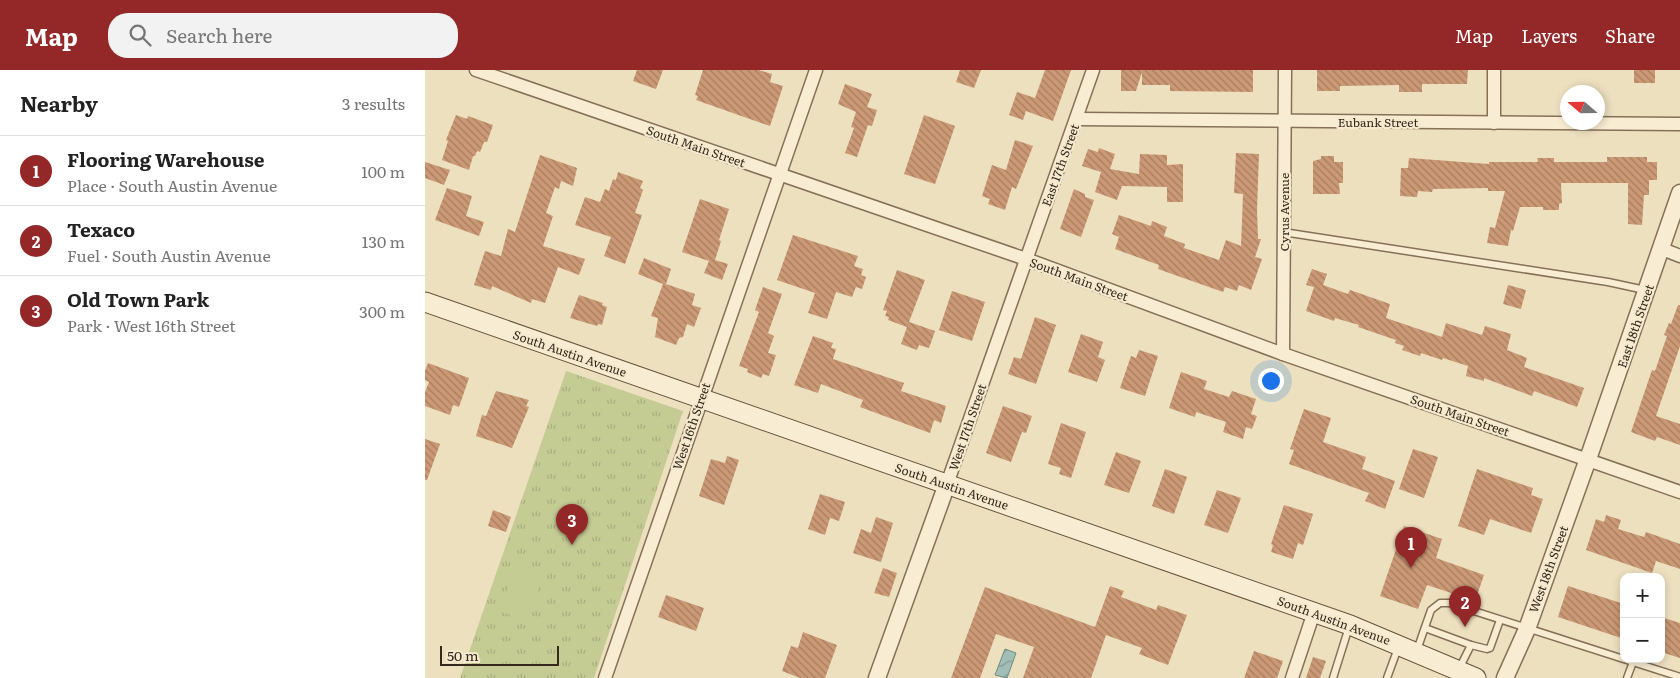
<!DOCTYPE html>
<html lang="en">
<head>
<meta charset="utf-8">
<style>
	:root { --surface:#fff; --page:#f2f2f2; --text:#222; --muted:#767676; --line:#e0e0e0; --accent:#942828 }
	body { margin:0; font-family:Literata,serif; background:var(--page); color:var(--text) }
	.controls { position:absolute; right:15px; bottom:15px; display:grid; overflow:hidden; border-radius:10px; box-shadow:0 2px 8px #0003 }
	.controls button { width:45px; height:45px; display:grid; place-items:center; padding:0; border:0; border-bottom:1px solid var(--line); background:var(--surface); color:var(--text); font:25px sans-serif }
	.compass { position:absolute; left:1135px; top:15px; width:45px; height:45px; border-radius:50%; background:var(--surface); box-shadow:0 2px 8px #0003; rotate:290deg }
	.scale { position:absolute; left:15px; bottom:12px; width:119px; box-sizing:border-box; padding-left:5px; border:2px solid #35281c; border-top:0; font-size:14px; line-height:18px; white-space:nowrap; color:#35281c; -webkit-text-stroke:4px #f5eace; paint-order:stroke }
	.you { position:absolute; left:845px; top:310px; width:18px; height:18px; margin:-12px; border:4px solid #fff; border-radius:50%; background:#1a73e8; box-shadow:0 0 0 8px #1a73e833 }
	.badge { display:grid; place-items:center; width:32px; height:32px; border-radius:50%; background:var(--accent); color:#fff; font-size:16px; font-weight:700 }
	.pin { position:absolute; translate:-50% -41px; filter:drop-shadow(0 1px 2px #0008) }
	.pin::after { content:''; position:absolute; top:26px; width:18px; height:15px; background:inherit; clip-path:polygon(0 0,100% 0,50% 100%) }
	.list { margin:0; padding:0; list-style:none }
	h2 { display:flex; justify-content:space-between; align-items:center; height:65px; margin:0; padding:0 20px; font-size:21px }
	h2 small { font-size:16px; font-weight:400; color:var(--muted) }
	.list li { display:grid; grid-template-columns:32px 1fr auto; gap:15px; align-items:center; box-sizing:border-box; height:70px; padding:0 20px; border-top:1px solid var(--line) }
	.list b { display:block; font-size:19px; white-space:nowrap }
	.list p { margin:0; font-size:16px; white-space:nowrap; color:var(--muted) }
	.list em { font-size:16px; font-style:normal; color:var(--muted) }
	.icon { flex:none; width:28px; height:28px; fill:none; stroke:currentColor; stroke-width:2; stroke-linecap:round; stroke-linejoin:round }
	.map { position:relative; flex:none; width:1255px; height:608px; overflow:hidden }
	header { display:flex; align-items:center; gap:30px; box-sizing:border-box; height:70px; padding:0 25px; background:var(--accent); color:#fff }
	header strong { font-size:24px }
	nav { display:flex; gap:28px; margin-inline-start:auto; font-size:18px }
	.search { width:350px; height:45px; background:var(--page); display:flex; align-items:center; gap:12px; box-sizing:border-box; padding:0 18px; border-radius:20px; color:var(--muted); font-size:19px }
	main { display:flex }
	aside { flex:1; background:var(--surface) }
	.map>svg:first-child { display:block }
</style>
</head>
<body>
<header>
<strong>Map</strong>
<div class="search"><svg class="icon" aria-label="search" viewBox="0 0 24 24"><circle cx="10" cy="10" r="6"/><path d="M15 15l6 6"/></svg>Search here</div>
<nav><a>Map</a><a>Layers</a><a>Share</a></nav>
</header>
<main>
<aside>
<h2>Nearby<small>3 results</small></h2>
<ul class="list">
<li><span class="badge">1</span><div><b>Flooring Warehouse</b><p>Place · South Austin Avenue</p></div><em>100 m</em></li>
<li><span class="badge">2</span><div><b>Texaco</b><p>Fuel · South Austin Avenue</p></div><em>130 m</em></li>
<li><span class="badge">3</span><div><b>Old Town Park</b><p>Park · West 16th Street</p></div><em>300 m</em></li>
</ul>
</aside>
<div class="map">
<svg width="1255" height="608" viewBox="0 0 1255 608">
	<defs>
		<pattern id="grass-tufts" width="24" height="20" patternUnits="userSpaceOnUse" patternTransform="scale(1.25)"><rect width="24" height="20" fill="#c4cb93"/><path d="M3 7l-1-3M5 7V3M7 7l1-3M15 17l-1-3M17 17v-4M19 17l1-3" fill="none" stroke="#a9ae7e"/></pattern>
		<pattern id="water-waves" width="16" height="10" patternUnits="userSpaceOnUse" patternTransform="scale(1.25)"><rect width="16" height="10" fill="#a2bfb7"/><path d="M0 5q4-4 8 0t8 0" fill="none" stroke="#859b94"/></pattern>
		<pattern id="building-back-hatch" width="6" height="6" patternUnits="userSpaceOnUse" patternTransform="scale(1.25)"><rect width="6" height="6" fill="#cb9975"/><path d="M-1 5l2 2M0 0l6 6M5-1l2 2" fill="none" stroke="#a67d5f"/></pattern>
	</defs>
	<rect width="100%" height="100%" fill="#ede0bf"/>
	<polygon fill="url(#grass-tufts)" points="141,301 258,341 169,608 35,608"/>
	<polygon fill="#c4cb93" points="92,493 119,503 101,551 74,541"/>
	<polygon fill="url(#water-waves)" stroke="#6a8c84" points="580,579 591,583 582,608 570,605"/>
	<g fill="url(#building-back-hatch)">
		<polygon points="212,0 238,0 231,19 208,11"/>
		<polygon points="278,0 334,0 347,4 345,12 358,16 345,56 271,30 273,26 270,25"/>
		<polygon points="535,0 556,0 549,18 531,12"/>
		<polygon points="620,0 646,0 628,51 601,41 598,50 584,45 592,22 610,28"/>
		<polygon points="696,0 828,0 828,22 745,21 745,15 717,15 717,2 711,21 696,21"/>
		<polygon points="892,0 1043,0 1042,14 997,14 997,22 974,22 974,15 915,16 915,21 892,21"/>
		<rect x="1209" y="0" width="21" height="13"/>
		<polygon points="420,14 447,24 442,37 452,40 447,56 443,55 432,87 420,83 429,58 426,57 431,42 413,34"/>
		<polygon points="31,45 42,49 43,46 68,55 62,72 59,72 55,82 52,81 50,86 48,86 44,100 17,90 23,71 21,70"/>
		<polygon points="499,45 530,56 510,114 479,104"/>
		<polygon points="590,70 608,76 591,119 587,117 580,140 563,134 565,129 557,126 567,95 581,100"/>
		<polygon points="674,78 690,84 685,99 714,104 715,84 742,85 742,95 758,94 758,132 742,132 742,117 697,116 692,130 670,122 676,102 657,96 663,79 673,82"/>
		<polygon points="811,83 834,84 832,140 833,169 836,169 830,187 837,189 826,220 814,215 812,221 800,217 798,222 733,199 734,195 690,179 694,167 687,164 694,145 726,156 727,151 742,157 739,166 760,174 759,178 794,190 801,170 816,176 818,124 809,123"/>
		<polygon points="115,85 152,98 148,116 136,111 134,119 130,117 121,143 128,146 118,176 160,189 154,205 133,197 120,233 107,229 106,233 67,216 66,220 49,215 60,181 76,186 83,159 90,162"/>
		<polygon points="896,86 909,86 909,92 918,92 918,113 914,113 915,124 888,124 888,91 896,89"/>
		<polygon points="1182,87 1222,87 1222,92 1232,92 1232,110 1224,110 1224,125 1219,125 1217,155 1203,154 1203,113 1136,113 1137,133 1134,134 1134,140 1118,140 1118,137 1095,137 1088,161 1086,160 1083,176 1062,173 1065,157 1070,158 1080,121 1063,121 1063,118 1008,119 1007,122 993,121 992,127 975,126 976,98 983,98 984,88 1064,94 1064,92 1113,92 1112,88 1129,88 1129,92 1182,92"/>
		<polygon points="0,92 25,100 19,115 0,108"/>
		<polygon points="193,102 218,111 215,118 218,120 210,143 217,145 200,194 179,186 186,167 150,155 160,127 175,132 180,119 184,121 188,109 191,110"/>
		<polygon points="22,118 47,126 41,146 59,152 54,166 10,150"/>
		<polygon points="649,119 660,124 660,127 669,130 656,167 635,159"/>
		<polygon points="275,129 304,139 294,170 296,171 290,190 303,194 297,210 279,203 284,191 257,182"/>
		<polygon points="368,165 433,186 429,196 438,199 436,205 441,207 437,219 431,217 427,227 411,222 402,249 383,243 390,223 352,210"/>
		<polygon points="219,188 246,199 241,214 270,224 267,235 276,238 269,257 262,254 258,267 254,268 251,275 230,267 233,248 226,246 238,214 213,204"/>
		<polygon points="887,199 902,204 898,215 923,224 925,220 965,234 961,248 1017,267 1021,253 1057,265 1060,256 1086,264 1082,280 1102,288 1099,297 1159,318 1152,337 1109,321 1107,326 1059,308 1059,311 1041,306 1043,296 1018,288 1017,290 996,283 995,286 977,280 979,276 970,273 971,270 933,257 934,255 910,248 909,251 881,241 889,217 881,215"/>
		<polygon points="472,200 500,210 484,252 510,261 504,278 494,275 492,280 476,274 482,257 463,250 464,247 460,246 462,241 458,240"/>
		<polygon points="1083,215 1101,220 1096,239 1078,234"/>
		<polygon points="338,217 357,224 343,263 349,266 343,283 351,285 344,306 338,304 336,308 322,302 323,299 314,296 334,242 330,240"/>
		<polygon points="527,221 560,232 547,271 514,260"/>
		<polygon points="154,225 178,233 177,235 182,237 177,255 173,254 172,256 145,248"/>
		<polygon points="1253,235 1255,235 1255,276 1231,346 1255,354 1255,375 1232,367 1230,371 1206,362 1227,300 1230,301 1242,266 1239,265 1244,253 1246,254"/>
		<polygon points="610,247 631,255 611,314 583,304 589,287 596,289"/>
		<polygon points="656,264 678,272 673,287 680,290 672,312 643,302"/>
		<polygon points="388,266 408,273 406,278 411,279 408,289 479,313 476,321 521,336 516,353 509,350 505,363 435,337 438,330 396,314 393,323 369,315"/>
		<polygon points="714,280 733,286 720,326 695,318 706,286 711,288"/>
		<polygon points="3,293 44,308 34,337 28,335 25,345 0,336 0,322 4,312 0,310 0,301"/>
		<polygon points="756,302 782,311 779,319 804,327 807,321 831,329 826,344 832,346 827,359 821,357 818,369 798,362 801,352 771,342 770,347 744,338"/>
		<polygon points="71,321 104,330 101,336 104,337 87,378 51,366 57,345 61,346"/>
		<polygon points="578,336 607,346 601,363 597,362 586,392 561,383"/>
		<polygon points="879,339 906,348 898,372 941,387 937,399 970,411 960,439 940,431 944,423 864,394 869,380 865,379"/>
		<polygon points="636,353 661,362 646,408 634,404 636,398 623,394"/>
		<polygon points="0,369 15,374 2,410 0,410"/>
		<polygon points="988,379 1013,387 999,428 974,419"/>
		<polygon points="691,382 716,391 704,423 679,415"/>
		<polygon points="302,386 314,390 299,435 274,426 286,389 300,393"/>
		<polygon points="740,399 762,407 749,444 727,436"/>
		<polygon points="1052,399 1108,418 1106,425 1118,429 1106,463 1065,449 1059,465 1033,456"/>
		<polygon points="792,420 816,428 803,463 779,455"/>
		<polygon points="395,424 420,432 414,451 405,448 400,465 383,459"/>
		<polygon points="859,435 888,444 878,475 873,473 868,489 846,482 848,475 846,474"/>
		<polygon points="68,440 86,447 81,462 63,456"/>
		<polygon points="1181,445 1196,450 1193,459 1219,467 1221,462 1255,474 1255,499 1231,491 1227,503 1161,480 1171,449 1179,452"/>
		<polygon points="451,447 468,453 456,492 428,483 436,459 446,463"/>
		<polygon points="979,456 1017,469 1011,488 1059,505 1050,531 1002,515 993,539 955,526"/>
		<polygon points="458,498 472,503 464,527 449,523"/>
		<polygon points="685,516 699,521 696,527 731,540 733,535 762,545 743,595 714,584 717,578 681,565 666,608 598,608 609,577 571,564 555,608 526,608 560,517 670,557"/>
		<polygon points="1143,516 1199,534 1199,569 1133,547"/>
		<polygon points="241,525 279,538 271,561 233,547"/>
		<polygon points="1236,547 1255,553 1255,588 1236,582"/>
		<polygon points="378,562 412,575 400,608 375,608 357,601 366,576 373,578"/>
		<polygon points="829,581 858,591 852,608 819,608"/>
		<polygon points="888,587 901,591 895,608 881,608"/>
	</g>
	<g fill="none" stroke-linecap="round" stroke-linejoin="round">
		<g stroke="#867058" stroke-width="9">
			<g id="service">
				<polyline points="858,162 1183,212 1220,220"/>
				<polyline points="1000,558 1046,575 1034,599"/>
				<polyline points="1046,575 1062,579 1065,578 1075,550"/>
				<polyline points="992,580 1006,540 1015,533 1024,533 1208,592"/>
				<polyline points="908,608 924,557"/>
				<polyline points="962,608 973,578"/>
				<polyline points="1202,608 1208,592 1255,607"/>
			</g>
		</g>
		<g stroke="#867058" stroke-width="15">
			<g id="minor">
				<polyline points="51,0 601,189 858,284 1255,422"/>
				<polyline points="652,49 1255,54"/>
				<polyline points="1069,53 1069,0"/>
				<polyline points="1237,179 1255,186"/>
				<polyline points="858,284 860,0"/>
				<polyline points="522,414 668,0"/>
				<polyline points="180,608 391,0"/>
				<polyline points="867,608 889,542"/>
			</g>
		</g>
		<g stroke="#867058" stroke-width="19">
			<g id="tertiary">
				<polyline points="452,608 522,414"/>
				<polyline points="1080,608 1102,559 1163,389 1255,123"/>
			</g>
		</g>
		<g stroke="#67513b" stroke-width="21">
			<polyline id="secondary" points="0,232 925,555 1051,608"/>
		</g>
		<use href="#service" stroke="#f8edd2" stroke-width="6"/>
		<use href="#minor" stroke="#f8edd2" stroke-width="12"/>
		<use href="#tertiary" stroke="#f8edd2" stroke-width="16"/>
		<use href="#secondary" stroke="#f8edd2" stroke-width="19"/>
	</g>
	<g text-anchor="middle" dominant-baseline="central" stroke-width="4.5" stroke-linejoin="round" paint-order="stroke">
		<g font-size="12" fill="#35281c" stroke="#f5eace">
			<text x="953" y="52">Eubank Street</text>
			<text transform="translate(271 76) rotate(19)">South Main Street</text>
			<text transform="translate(635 95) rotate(-70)">East 17th Street</text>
			<text transform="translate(859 142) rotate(-90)">Cyrus Avenue</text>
			<text transform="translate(654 209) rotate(20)">South Main Street</text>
			<text transform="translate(1210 256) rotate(-71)">East 18th Street</text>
			<text transform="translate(145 283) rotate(19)">South Austin Avenue</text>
			<text transform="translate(1035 345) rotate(19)">South Main Street</text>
			<text transform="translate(266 356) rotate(-71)">West 16th Street</text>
			<text transform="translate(542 357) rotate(-71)">West 17th Street</text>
			<text transform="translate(527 416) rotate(19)">South Austin Avenue</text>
			<text transform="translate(1123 499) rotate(-70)">West 18th Street</text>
			<text transform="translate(909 550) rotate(20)">South Austin Avenue</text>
		</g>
	</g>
</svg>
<div class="controls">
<button>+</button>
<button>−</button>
</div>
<svg class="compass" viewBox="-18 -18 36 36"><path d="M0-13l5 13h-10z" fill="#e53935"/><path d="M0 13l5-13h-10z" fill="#767676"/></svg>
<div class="scale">50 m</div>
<div class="you"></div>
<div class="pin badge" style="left:986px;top:498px">1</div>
<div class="pin badge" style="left:1040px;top:557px">2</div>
<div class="pin badge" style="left:147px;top:475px">3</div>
</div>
</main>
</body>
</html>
